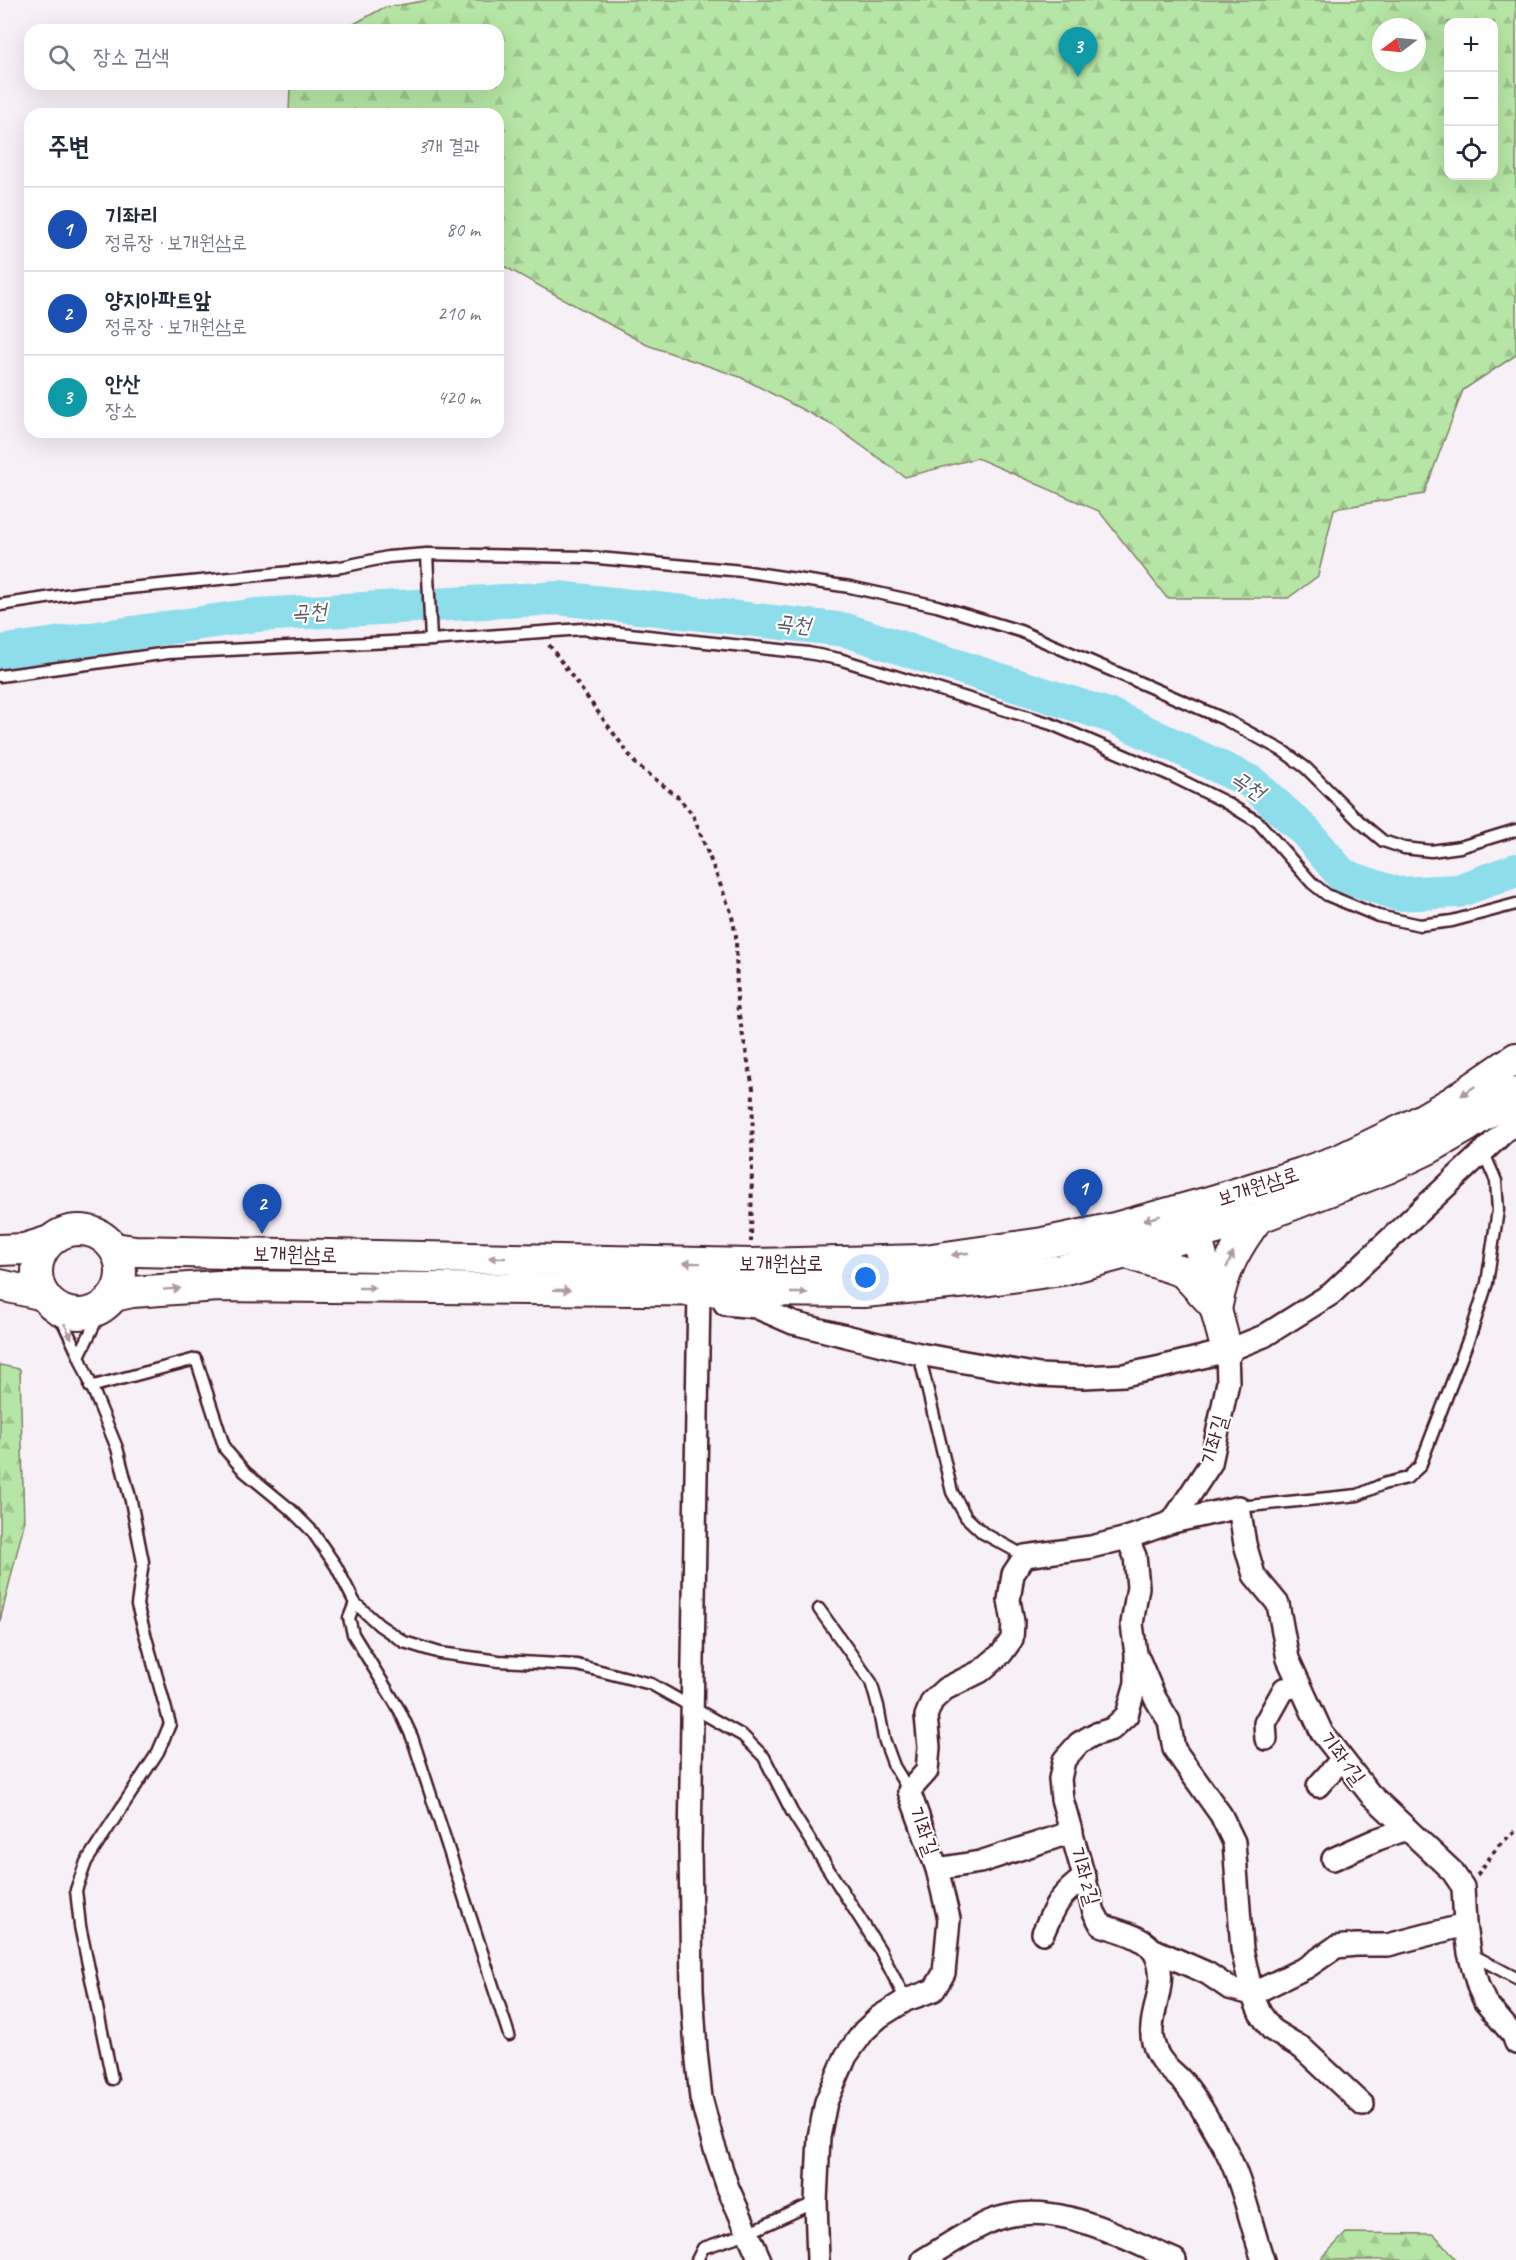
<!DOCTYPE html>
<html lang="ko">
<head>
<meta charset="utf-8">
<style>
	:root { --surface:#fff; --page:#f2f2f3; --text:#1f2937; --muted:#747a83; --line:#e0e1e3; --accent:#d1495b }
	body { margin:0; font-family:Caveat,"Poor Story",sans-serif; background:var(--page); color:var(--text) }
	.controls { position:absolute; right:18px; top:18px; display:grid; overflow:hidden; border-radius:12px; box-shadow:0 6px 24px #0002 }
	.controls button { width:54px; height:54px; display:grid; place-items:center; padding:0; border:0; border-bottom:2px solid var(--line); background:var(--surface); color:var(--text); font:30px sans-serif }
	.compass { position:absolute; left:1372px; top:18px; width:54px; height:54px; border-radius:50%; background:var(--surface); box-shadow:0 6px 24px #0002; rotate:254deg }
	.you { position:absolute; left:866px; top:1278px; width:21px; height:21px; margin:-15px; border:4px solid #fff; border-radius:50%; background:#1a73e8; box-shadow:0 0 0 9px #1a73e833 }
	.badge { display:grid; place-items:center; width:39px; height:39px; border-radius:50%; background:var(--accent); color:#fff; font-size:20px; font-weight:700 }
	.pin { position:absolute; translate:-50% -50px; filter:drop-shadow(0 2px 3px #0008) }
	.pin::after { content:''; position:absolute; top:32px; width:21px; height:18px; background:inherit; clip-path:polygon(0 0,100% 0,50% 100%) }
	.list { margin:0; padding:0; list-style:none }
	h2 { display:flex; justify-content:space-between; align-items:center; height:78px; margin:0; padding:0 24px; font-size:26px }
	h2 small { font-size:20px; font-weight:400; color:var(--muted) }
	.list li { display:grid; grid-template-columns:39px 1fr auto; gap:18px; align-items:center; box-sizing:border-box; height:84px; padding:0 24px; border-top:2px solid var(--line) }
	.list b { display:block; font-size:22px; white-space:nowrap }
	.list p { margin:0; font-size:20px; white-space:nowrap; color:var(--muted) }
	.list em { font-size:20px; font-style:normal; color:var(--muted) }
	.icon { flex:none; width:33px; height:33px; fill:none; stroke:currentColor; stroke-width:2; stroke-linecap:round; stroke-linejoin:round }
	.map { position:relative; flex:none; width:1516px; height:2260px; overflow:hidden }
	.search { position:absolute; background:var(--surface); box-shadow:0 6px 24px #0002; left:24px; top:24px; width:480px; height:66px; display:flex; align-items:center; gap:15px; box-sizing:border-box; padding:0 21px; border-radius:18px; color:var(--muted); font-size:22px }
	.panel { position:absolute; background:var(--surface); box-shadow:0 6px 24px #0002; left:24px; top:108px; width:480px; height:330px; border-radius:18px }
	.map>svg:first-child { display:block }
</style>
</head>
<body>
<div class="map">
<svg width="1516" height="2260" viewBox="0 0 1516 2260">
	<defs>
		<pattern id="forest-firs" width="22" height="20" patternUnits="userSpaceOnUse" patternTransform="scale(1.5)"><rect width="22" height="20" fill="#b6e6a5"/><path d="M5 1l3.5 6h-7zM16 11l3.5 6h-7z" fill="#9ec58e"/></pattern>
	</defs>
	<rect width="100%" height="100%" fill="#f7f0f7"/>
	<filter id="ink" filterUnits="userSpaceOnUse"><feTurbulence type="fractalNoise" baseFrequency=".0167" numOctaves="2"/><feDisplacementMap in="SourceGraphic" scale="12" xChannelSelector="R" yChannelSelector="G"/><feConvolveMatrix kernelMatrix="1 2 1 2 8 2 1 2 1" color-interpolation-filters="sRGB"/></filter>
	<g filter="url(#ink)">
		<g fill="url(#forest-firs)" stroke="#808268" stroke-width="1.5" fill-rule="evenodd">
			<path d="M429 0H1516V355L1463 390 1424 494 1334 509 1318 576 1288 598H1167L1099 511 977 458 905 477 834 426 740 377 647 345 498 263V114H289L290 84H498V30H343L383 8ZM1448 22H1494V176H1448ZM1381 27H1417V63H1381Z"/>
			<polygon points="0,1365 20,1369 24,1524 0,1621"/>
			<polygon points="1346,2233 1434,2234 1457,2260 1320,2260"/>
		</g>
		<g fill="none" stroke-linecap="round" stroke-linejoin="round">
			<polyline stroke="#8eddeb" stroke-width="34" points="0,652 256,615 558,598 846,630 1114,717 1251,782 1305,831 1342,875 1397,894 1458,891 1516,870"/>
			<g stroke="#4a1f2b" stroke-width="15">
				<g id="service">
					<polyline points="427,554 431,640"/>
					<polyline points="0,605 79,593 341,567 388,557 427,554 587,557 742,571 850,587 937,606 1020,631 1224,719 1283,751 1306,768 1359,821 1383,841 1404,848 1431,851 1460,847 1516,830"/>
					<polyline points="0,676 168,653 431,640 582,629 808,653 839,659 1051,724 1170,775 1223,801 1258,822 1312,883 1327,895 1378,916 1420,925 1452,921 1516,904"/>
					<polyline points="56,1307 79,1356 117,1448 131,1501 143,1562 137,1605 170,1724 158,1752 86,1862 76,1890 80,1926 112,2079"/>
					<polyline points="919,1354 952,1492 966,1517 983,1533 1025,1556"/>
					<polyline points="79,1356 103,1307"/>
					<polyline points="90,1387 196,1359 225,1449 245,1472 290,1509 312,1531 336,1566 355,1603 379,1625 404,1642 440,1653 499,1661 577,1665 651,1684 743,1736 764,1757 792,1812 880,1950 906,2000"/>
					<polyline points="1239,1507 1358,1495 1383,1484 1407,1478 1420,1466 1472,1330 1487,1283 1498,1210 1496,1181 1483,1151"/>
					<polyline points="355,1603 349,1618 353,1634 400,1711 412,1737 509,2035"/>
					<polyline points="819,1609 871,1682 878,1706 884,1739 894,1766 909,1791"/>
					<polyline points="1469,1953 1516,1978"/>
					<polyline points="697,2260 703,2248 748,2233 816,2202"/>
				</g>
			</g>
			<g stroke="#4a1f2b" stroke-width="26">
				<g id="minor">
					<polyline points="699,1291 690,1846 692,1990 696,2051 701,2098 713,2143 728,2188 760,2260"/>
					<polyline points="725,1304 756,1307 793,1323 919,1354 1039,1375 1084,1377 1124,1375 1161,1367 1227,1351 1264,1336 1331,1294 1516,1121"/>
					<polyline points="1172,1522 1239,1507 1245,1544 1254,1575 1278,1604 1288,1659 1322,1733 1370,1794 1452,1871 1463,1887 1465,1925 1469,1953 1478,1986 1485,2002 1513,2035 1516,2043"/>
					<path d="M1127 1538 1135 1556 1138 1587 1132 1624 1136 1654V1683L1127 1715 1112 1729 1093 1735 1079 1743 1064 1760 1060 1779 1062 1799 1094 1912 1101 1925C1118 1931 1144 1936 1154 1952 1172 1982 1146 2014 1153 2042 1160 2068 1174 2069 1188 2088 1201 2105 1211 2125 1222 2143 1242 2177 1250 2223 1263 2260"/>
					<polyline points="1139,1660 1155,1698 1169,1721 1174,1749 1221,1815 1234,1842 1242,1949 1252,1994 1260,2013 1272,2030 1302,2048 1363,2105"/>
					<polyline points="1266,1739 1265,1723 1284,1689 1299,1686"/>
					<polyline points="1318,1786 1342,1759"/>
					<polyline points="1333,1859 1378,1839 1407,1829"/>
					<polyline points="937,1869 980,1862 1072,1832"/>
					<path d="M1043 1933C1055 1906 1060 1894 1085 1877"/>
					<polyline points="1152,1949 1207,1973 1229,1988 1252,1994 1307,1967 1336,1947 1356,1945 1388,1945 1465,1925"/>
					<polyline points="818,2260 816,2202 819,2137 826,2102 846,2056 864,2031 879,2017 906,2000 934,1990 944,1973 949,1919 937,1869 909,1791 927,1771 929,1747 926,1716 932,1701 945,1689 981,1671 1002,1653 1012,1639 1013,1622 1009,1600 1013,1574 1025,1556 1091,1547 1127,1538 1172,1522 1211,1463 1228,1382 1227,1351"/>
					<path d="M923 2260C945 2247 968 2231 991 2221 1053 2196 1119 2237 1175 2260"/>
				</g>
			</g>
			<g stroke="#4a1f2b" stroke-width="34">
				<g id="secondary">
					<polyline points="1191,1216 1227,1351"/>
					<circle cx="79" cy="1272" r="42"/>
					<polyline points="114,1248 135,1251 751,1264 925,1260 1043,1243 1115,1228 1209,1202 1302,1173 1339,1160 1416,1123 1452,1102 1516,1058"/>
					<polyline points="0,1250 24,1249 50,1241"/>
					<polyline points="1127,1253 1183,1272 1212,1303"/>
					<polyline points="0,1285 44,1295"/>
					<polyline points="114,1296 132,1292 218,1286 864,1292 990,1280 1062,1270 1258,1218 1388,1168 1428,1149 1468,1126 1516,1093"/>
					<path d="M1217 1305C1223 1271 1237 1245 1258 1218"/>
				</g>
			</g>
			<g stroke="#4a1f2b" stroke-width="4" stroke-dasharray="4.5 4.5" stroke-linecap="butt">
				<polyline points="549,645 636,764 678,797 693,815 731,912 736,936 737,1005 753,1088 751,1242"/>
				<polyline points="1477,1875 1499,1845 1516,1830"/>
			</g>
			<use href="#service" stroke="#fff" stroke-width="10"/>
			<use href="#minor" stroke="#fff" stroke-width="21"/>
			<use href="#secondary" stroke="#fff" stroke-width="30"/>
		</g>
		<defs><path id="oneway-solid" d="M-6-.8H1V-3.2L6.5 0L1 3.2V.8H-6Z" transform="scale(1.5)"/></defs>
		<g fill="#ae9aa0">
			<use href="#oneway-solid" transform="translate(1468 1091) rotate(146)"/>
			<use href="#oneway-solid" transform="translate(1152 1218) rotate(165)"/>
			<use href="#oneway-solid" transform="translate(960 1254) rotate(172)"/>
			<use href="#oneway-solid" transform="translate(497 1258) rotate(-179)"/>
			<use href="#oneway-solid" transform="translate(1230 1260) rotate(-65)"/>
			<use href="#oneway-solid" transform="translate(692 1263) rotate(-179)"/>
			<use href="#oneway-solid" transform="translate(367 1288)"/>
			<use href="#oneway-solid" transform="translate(172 1289) rotate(-4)"/>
			<use href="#oneway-solid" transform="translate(562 1290) rotate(1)"/>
			<use href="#oneway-solid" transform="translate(799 1293)"/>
			<use href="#oneway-solid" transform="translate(68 1331) rotate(64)"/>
		</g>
	</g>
	<g text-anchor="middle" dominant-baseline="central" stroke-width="4.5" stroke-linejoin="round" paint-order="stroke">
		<g font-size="21" fill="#4a1f2b" stroke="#fff">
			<text transform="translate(1258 1186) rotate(-18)">보개원삼로</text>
			<text transform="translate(295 1254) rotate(1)">보개원삼로</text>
			<text x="781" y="1263">보개원삼로</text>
			<text transform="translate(1214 1440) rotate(-74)">기좌길</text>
			<text transform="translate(1343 1758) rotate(53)">기좌1길</text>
			<text transform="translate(924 1831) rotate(70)">기좌길</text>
			<text transform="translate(1085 1876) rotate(74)">기좌2길</text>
		</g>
		<g font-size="22" font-style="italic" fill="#5e5865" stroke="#fff">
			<text transform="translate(309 612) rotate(-3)">곡천</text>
			<text transform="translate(793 624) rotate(6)">곡천</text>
			<text transform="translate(1248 785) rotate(34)">곡천</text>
		</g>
	</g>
</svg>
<div class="controls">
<button>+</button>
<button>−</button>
<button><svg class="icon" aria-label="locate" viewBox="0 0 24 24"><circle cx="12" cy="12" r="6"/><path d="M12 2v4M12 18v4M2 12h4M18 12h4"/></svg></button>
</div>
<svg class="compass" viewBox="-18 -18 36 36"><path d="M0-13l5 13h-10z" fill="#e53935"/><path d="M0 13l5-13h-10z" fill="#747a83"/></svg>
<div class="you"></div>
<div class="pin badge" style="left:1083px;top:1219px;background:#1a4fb4">1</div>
<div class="pin badge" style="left:262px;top:1234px;background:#1a4fb4">2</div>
<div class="pin badge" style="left:1078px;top:77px;background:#0f9aa8">3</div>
<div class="search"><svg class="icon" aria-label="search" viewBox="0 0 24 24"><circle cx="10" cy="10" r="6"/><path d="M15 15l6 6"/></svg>장소 검색</div>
<section class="panel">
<h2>주변<small>3개 결과</small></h2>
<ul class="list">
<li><span class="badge" style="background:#1a4fb4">1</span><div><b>기좌리</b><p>정류장 · 보개원삼로</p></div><em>80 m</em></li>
<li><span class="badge" style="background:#1a4fb4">2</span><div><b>양지아파트앞</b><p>정류장 · 보개원삼로</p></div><em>210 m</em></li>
<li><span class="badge" style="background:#0f9aa8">3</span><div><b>안산</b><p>장소</p></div><em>420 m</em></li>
</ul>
</section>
</div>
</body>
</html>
